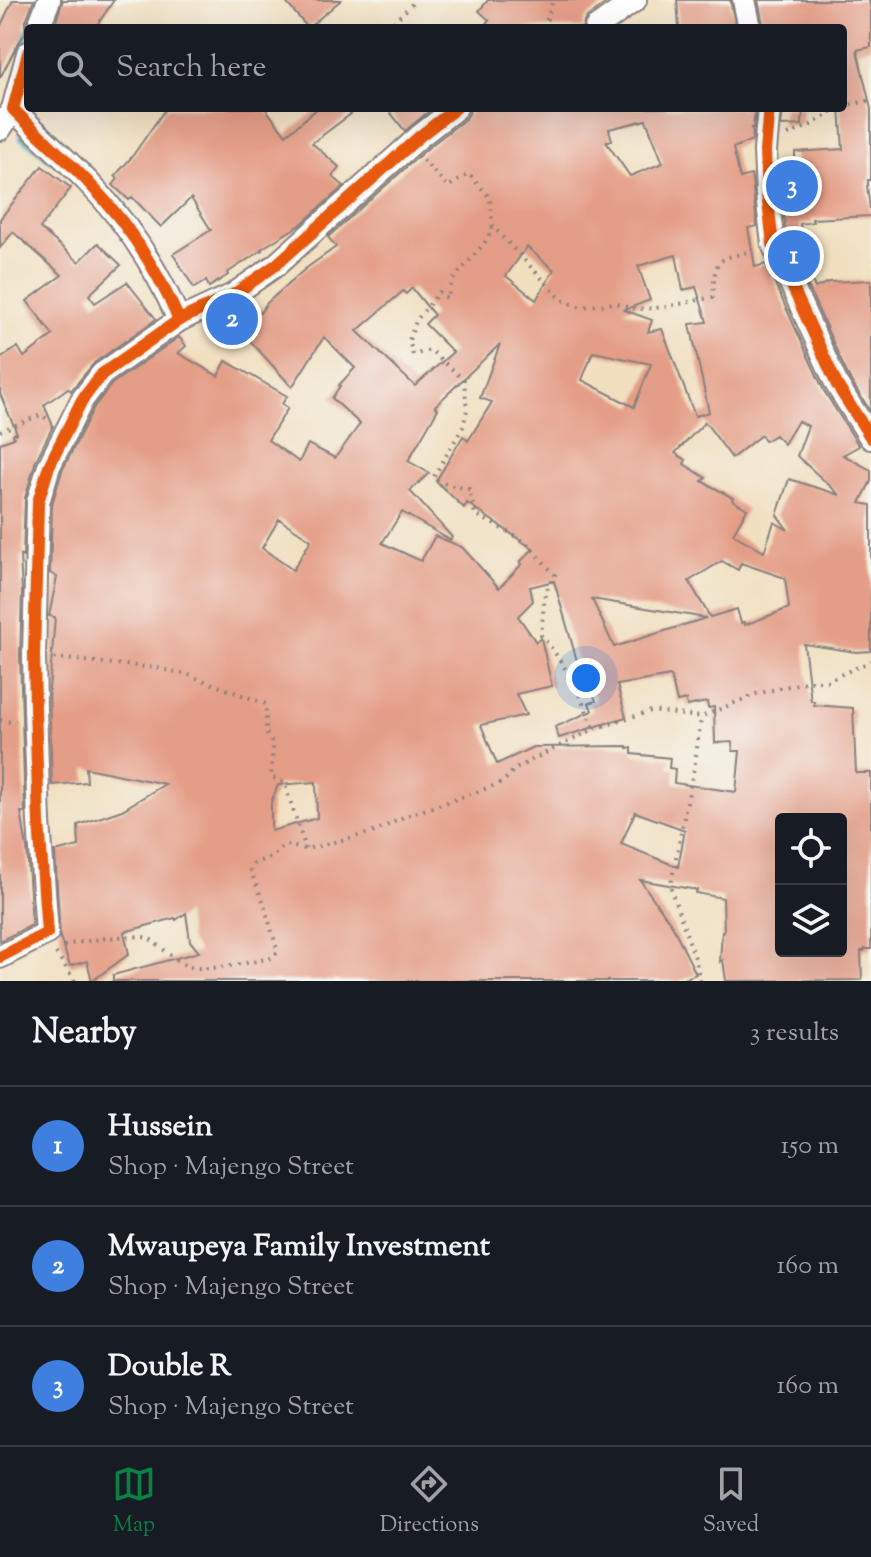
<!DOCTYPE html>
<html lang="en">
<head>
<meta charset="utf-8">
<style>
	:root { --surface:#171b24; --page:#242831; --text:#f1f3f6; --muted:#9ea1a6; --line:#363941; --accent:#0b8043 }
	body { margin:0; font-family:"Sorts Mill Goudy",serif; background:var(--page); color:var(--text) }
	.controls { position:absolute; right:24px; bottom:24px; display:grid; overflow:hidden; border-radius:8px; box-shadow:0 8px 32px #0002 }
	.controls button { width:72px; height:72px; display:grid; place-items:center; padding:0; border:0; border-bottom:2px solid var(--line); background:var(--surface); color:var(--text); font:40px sans-serif }
	.you { position:absolute; left:586px; top:678px; width:28px; height:28px; margin:-20px; border:6px solid #fff; border-radius:50%; background:#1a73e8; box-shadow:0 0 0 12px #1a73e833 }
	.badge { display:grid; place-items:center; width:52px; height:52px; border-radius:50%; background:var(--accent); color:#fff; font-size:26px; font-weight:700 }
	.pin { position:absolute; translate:-50% -50%; border:4px solid #fff; box-shadow:0 2px 8px #0006 }
	.list { margin:0; padding:0; list-style:none }
	h2 { display:flex; justify-content:space-between; align-items:center; height:104px; margin:0; padding:0 32px; font-size:34px }
	h2 small { font-size:26px; font-weight:400; color:var(--muted) }
	.list li { display:grid; grid-template-columns:52px 1fr auto; gap:24px; align-items:center; box-sizing:border-box; height:120px; padding:0 32px; border-top:2px solid var(--line) }
	.list b { display:block; font-size:30px; white-space:nowrap }
	.list p { margin:0; font-size:26px; white-space:nowrap; color:var(--muted) }
	.list em { font-size:26px; font-style:normal; color:var(--muted) }
	.icon { flex:none; width:44px; height:44px; fill:none; stroke:currentColor; stroke-width:2; stroke-linecap:round; stroke-linejoin:round }
	.map { position:relative; flex:none; width:871px; height:981px; overflow:hidden }
	.search { position:absolute; background:var(--surface); box-shadow:0 8px 32px #0002; left:24px; right:24px; top:24px; height:88px; display:flex; align-items:center; gap:20px; box-sizing:border-box; padding:0 28px; border-radius:8px; color:var(--muted); font-size:30px }
	.sheet { height:464px; background:var(--surface) }
	nav { display:flex; justify-content:space-around; align-items:center; box-sizing:border-box; height:112px; border-top:2px solid var(--line); background:var(--surface); font-size:22px; color:var(--muted) }
	nav a { display:grid; justify-items:center; gap:4px }
	nav .on { color:var(--accent) }
	.map>svg:first-child { display:block }
</style>
</head>
<body>
<div class="map">
<svg width="871" height="981" viewBox="0 0 871 981">
	<rect width="100%" height="100%" fill="#f6f6f2"/>
	<filter id="ink" filterUnits="userSpaceOnUse"><feTurbulence type="fractalNoise" baseFrequency=".0125" numOctaves="2"/><feDisplacementMap in="SourceGraphic" scale="16" xChannelSelector="R" yChannelSelector="G"/><feConvolveMatrix kernelMatrix="1 2 1 2 8 2 1 2 1" color-interpolation-filters="sRGB"/></filter>
	<filter id="wash" filterUnits="userSpaceOnUse"><feTurbulence type="fractalNoise" baseFrequency=".006" numOctaves="4" result="noise"/><feDisplacementMap in="SourceGraphic" scale="32" xChannelSelector="R" yChannelSelector="G"/><feGaussianBlur stdDeviation="1.8" result="paint"/><feColorMatrix in="noise" values="0 0 0 0 0 0 0 0 0 0 0 0 0 0 0 0 0 1.4 0 .05"/><feComposite in="paint" operator="in"/></filter>
	<g filter="url(#wash)">
		<rect width="100%" height="100%" fill="#f1dfc0"/>
		<g fill="none" stroke-linecap="round" stroke-linejoin="round">
			<g stroke="#3baab9" stroke-width="6">
				<polyline points="21,50 28,32"/>
				<polyline points="21,137 52,161"/>
			</g>
		</g>
		<g id="blocks">
			<g fill="#e49d86" fill-rule="evenodd">
				<polygon points="13,0 34,0 25,23 25,33 15,49 0,78 0,27"/>
				<polygon points="63,0 114,0 95,28 61,28 55,24"/>
				<polygon points="284,0 341,0 308,28"/>
				<polygon points="488,0 606,0 605,4 587,17 584,22 582,28 482,28 489,20 479,11"/>
				<polygon points="677,0 730,0 736,28 679,28"/>
				<polygon points="758,0 869,0 871,11 871,47 857,50 871,109 871,180 868,180 868,185 867,186 871,216 812,219 813,222 800,224 807,267 815,288 829,282 871,280 871,412 849,378 787,240 781,193 780,175 795,173 795,152 843,149 840,108 843,108 843,28 764,28"/>
				<polygon points="166,108 265,108 286,135 318,108 359,108 312,143 339,167 332,176 344,186 300,225 261,249 262,250 227,273 228,275 209,287 206,281 194,288 173,254 211,230 191,198 161,227 132,197 129,200 113,185 118,179 115,176 131,158"/>
				<polygon points="387,108 433,108 405,131"/>
				<path d="M470 108H749L750 112H755L753 128H751L753 133 752 140 733 148 740 178 751 175 752 180 757 226 748 228 755 267 766 264 824 391 859 446 843 455 871 470V481L860 503 871 505V651L856 652 804 644 811 701H814V705L853 708 856 773H871V949H865L864 951H861L862 980 726 981 723 960 720 962 722 932H724L723 898 696 893 697 890 640 880 672 925 696 974 680 981H113V975L199 952 190 941 186 913 176 920 175 918 124 932 129 954 92 981 87 961 70 966 60 937 55 852 79 846 78 825 122 810 165 784 86 768 87 782 52 785 49 690 55 617 49 616 57 577 50 573 52 504 62 471 94 407 112 384 179 337 186 346 178 353 218 376 226 361 287 396 282 404 288 408 268 440 299 462 308 444 335 458 360 424 332 398 340 386 339 385 355 368 324 337 292 387 227 315 245 304 260 313 267 303 305 269 336 247 328 237 429 147 465 119 469 114ZM646 120 663 163 630 176 606 142 612 140 609 129ZM527 247 554 270 536 300 506 276ZM676 255 683 290 696 287 707 322 690 324 709 412 695 416 662 329 648 332 652 320 624 310 650 300 638 266ZM412 288 434 315 425 324 453 352 415 386 357 331 403 291 406 294ZM500 344 480 398 492 402 468 441 463 436 436 481 464 508 467 503 533 549 520 562 522 564 499 588 462 547 435 536 421 561 382 543 402 512 450 540 452 537 410 491 429 473 408 461 438 409 435 406ZM593 352 651 364 634 407 582 380ZM798 421 808 426 797 456 840 495 789 479 777 515 788 530 774 522 764 552 733 534 747 509 732 500 733 498 702 481 706 478 684 464 686 460 675 453 705 422 732 458 761 435 765 441 775 435 784 444ZM279 519 311 540 293 570 262 548ZM722 561 738 570 741 563 785 578 789 608 745 625 744 622 741 623 737 609 710 617 689 581ZM554 581 577 661 580 660 596 701 589 703 592 711 555 727 559 738 626 717 617 685 671 676 677 702 686 700 687 706 707 702 708 708 714 707 715 743 732 742 733 751H740L736 792 674 783 675 769 669 768 670 758 632 754V748H627V746L533 747 497 764 481 725 526 715 516 694 552 686 541 638 536 642 518 616 533 601 530 587ZM592 599 706 618 614 647ZM316 782 317 818 271 831V802L278 785ZM635 812 685 830 678 867 621 844ZM781 819H841V951H781Z"/>
				<polygon points="783,108 803,108 802,125 781,126"/>
				<polygon points="42,166 71,188 40,228 79,262 98,243 121,265 89,295 95,303 127,282 156,319 94,363 71,391 68,388 44,405 53,426 36,460 25,498 23,557 20,555 22,592 20,655 25,812 21,812 27,848 32,925 0,941 0,443 14,438 13,434 17,433 0,394 0,359 18,347 24,357 53,335 27,301 62,275 13,232 0,248 0,219"/>
			</g>
		</g>
	</g>
	<g filter="url(#ink)">
		<use href="#blocks" fill-opacity="0" stroke="#8a807e" stroke-width="2"/>
		<g fill="none" stroke-linecap="round" stroke-linejoin="round">
			<g stroke="#8a807e" stroke-width="26">
				<g id="minor">
					<polyline points="744,0 750,28"/>
					<polyline points="38,28 49,0"/>
					<polyline points="596,28 635,0"/>
					<polyline points="769,108 765,151 767,194 773,244 837,385 871,438"/>
					<polyline points="0,129 13,109"/>
					<polyline points="179,320 233,295 276,265 420,136 456,108"/>
					<path d="M0 957 47 933 39 822 35 709 34 655 38 502 49 466 82 400 102 374 179 320C157 269 127 222 88 182 64 157 37 134 13 109L28 53"/>
				</g>
			</g>
			<g stroke="#8a807e" stroke-width="4" stroke-dasharray="2 6" stroke-linecap="butt">
				<polyline points="388,28 416,0"/>
				<polyline points="544,28 553,0"/>
				<polyline points="843,106 867,101 871,95"/>
				<polyline points="788,135 811,125 839,108"/>
				<path d="M423 160 448 187 469 174 490 198 493 227 562 300 581 307 616 303 630 308 643 309 666 307 713 297C715 255 716 261 755 250"/>
				<path d="M493 227 486 241 453 280 447 299 439 292 416 321 409 340 413 355 430 350 464 380 467 410 463 427 433 478 448 485 469 489 475 514 526 542 555 575 545 593 541 635C565 663 580 695 594 729"/>
				<polyline points="0,431 41,415 49,420"/>
				<polyline points="54,658 156,668 186,674 266,704 266,732 273,745 271,777 283,782 286,788 306,849"/>
				<polyline points="0,720 10,722 16,720"/>
				<path d="M64 946C79 941 138 932 150 939 163 948 177 963 191 967 209 972 253 961 272 958L277 953V949L263 901 250 870 253 864 273 856 284 845 306 849 374 832 406 816 488 788 504 781 515 769 563 744 594 729 651 711 701 717 756 694 809 681H827L871 661"/>
				<polyline points="56,953 75,981"/>
				<polyline points="700,981 696,961 671,890 672,878 695,762 701,719"/>
			</g>
			<use href="#minor" stroke="#fff" stroke-width="22"/>
			<g stroke="#f6f6f2" stroke-width="17">
				<g id="cycleway">
					<polyline points="769,108 765,151 767,194 773,244 837,385 871,438"/>
					<polyline points="179,320 233,295 276,265 420,136 456,108"/>
					<path d="M0 957 47 933 39 822 35 709 34 655 38 502 49 466 82 400 102 374 179 320C157 269 127 222 88 182 64 157 37 134 13 109L28 53"/>
				</g>
			</g>
			<use href="#cycleway" stroke="#e8590c" stroke-width="12"/>
		</g>
	</g>
</svg>
<div class="controls">
<button><svg class="icon" aria-label="locate" viewBox="0 0 24 24"><circle cx="12" cy="12" r="6"/><path d="M12 2v4M12 18v4M2 12h4M18 12h4"/></svg></button>
<button><svg class="icon" aria-label="layers" viewBox="0 0 24 24"><path d="M12 4l9 5-9 5-9-5zM3 14l9 5 9-5"/></svg></button>
</div>
<div class="you"></div>
<div class="pin badge" style="left:794px;top:256px;background:#3f7fe0">1</div>
<div class="pin badge" style="left:232px;top:319px;background:#3f7fe0">2</div>
<div class="pin badge" style="left:792px;top:186px;background:#3f7fe0">3</div>
<div class="search"><svg class="icon" aria-label="search" viewBox="0 0 24 24"><circle cx="10" cy="10" r="6"/><path d="M15 15l6 6"/></svg>Search here</div>
</div>
<section class="sheet">
<h2>Nearby<small>3 results</small></h2>
<ul class="list">
<li><span class="badge" style="background:#3f7fe0">1</span><div><b>Hussein</b><p>Shop · Majengo Street</p></div><em>150 m</em></li>
<li><span class="badge" style="background:#3f7fe0">2</span><div><b>Mwaupeya Family Investment</b><p>Shop · Majengo Street</p></div><em>160 m</em></li>
<li><span class="badge" style="background:#3f7fe0">3</span><div><b>Double R</b><p>Shop · Majengo Street</p></div><em>160 m</em></li>
</ul>
</section>
<nav>
<a class="on"><svg class="icon" aria-label="map" viewBox="0 0 24 24"><path d="M3 6l6-2 6 2 6-2v14l-6 2-6-2-6 2zM9 4v14M15 6v14"/></svg>Map</a>
<a><svg class="icon" aria-label="directions" viewBox="0 0 24 24"><path d="M12 3l9 9-9 9-9-9zM9 14v-3h6M13 9l2 2-2 2"/></svg>Directions</a>
<a><svg class="icon" aria-label="saved" viewBox="0 0 24 24"><path d="M7 4h10v16l-5-4-5 4z"/></svg>Saved</a>
</nav>
</body>
</html>
